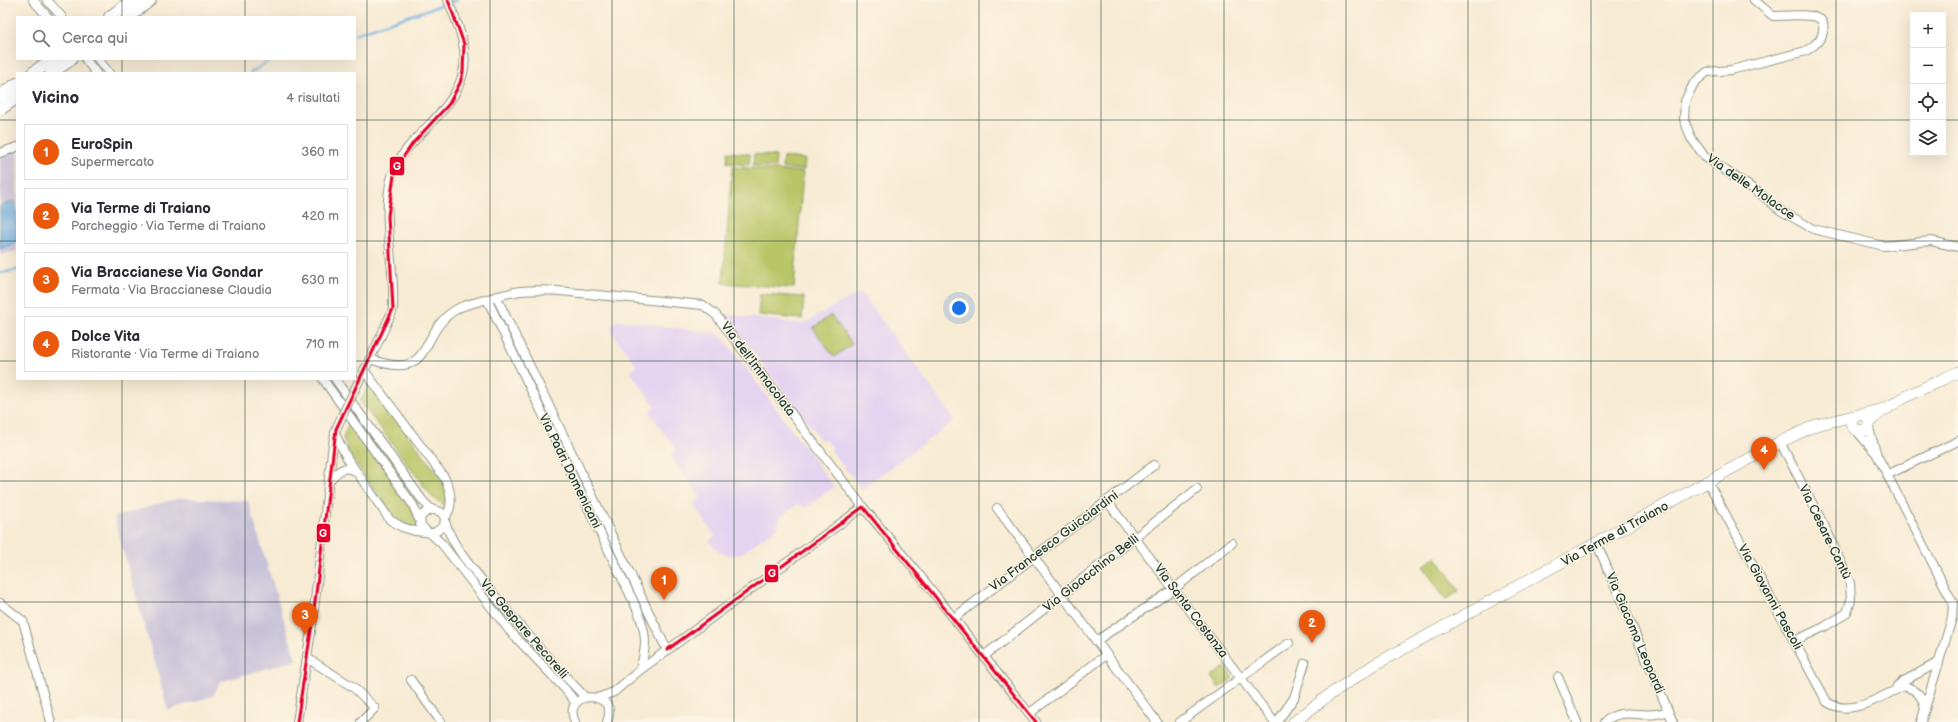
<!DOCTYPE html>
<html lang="it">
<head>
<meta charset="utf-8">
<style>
	:root { --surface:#fff; --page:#f7f7f7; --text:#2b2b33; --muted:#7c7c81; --line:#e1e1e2; --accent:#ea580c }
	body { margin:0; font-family:"Balsamiq Sans",sans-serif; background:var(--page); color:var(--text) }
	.controls { position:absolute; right:12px; top:12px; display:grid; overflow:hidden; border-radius:0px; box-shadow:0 4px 16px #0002 }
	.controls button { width:36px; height:36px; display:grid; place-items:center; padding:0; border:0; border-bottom:1px solid var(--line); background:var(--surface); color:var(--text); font:20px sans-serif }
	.you { position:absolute; left:959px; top:308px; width:14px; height:14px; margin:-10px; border:3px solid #fff; border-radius:50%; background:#1a73e8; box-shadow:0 0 0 6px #1a73e833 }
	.badge { display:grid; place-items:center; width:26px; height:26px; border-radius:50%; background:var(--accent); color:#fff; font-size:13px; font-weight:700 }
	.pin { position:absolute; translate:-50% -33px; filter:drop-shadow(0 1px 2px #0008) }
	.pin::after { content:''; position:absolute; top:21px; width:14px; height:12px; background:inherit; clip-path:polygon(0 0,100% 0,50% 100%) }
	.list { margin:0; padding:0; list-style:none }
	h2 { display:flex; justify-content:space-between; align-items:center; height:52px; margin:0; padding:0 16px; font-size:17px }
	h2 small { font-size:13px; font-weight:400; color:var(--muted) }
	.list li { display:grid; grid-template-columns:26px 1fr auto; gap:12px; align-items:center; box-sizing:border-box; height:56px; margin:0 8px 8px; padding:0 8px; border:1px solid var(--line); border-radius:0px }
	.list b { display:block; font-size:15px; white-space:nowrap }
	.list p { margin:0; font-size:13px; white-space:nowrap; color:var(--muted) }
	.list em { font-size:13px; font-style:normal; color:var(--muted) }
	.icon { flex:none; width:22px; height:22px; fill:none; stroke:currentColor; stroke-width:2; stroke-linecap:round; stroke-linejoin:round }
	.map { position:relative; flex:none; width:1958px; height:722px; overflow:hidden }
	.search { position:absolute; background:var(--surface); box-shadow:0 4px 16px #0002; left:16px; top:16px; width:340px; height:44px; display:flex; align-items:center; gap:10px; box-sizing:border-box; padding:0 14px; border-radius:0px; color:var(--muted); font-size:15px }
	.panel { position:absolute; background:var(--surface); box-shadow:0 4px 16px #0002; left:16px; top:72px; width:340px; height:308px; border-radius:0px }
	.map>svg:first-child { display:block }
</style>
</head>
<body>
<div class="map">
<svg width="1958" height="722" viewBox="0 0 1958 722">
	<rect width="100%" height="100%" fill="#fcf5e5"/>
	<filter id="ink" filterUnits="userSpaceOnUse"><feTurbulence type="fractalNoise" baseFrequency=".025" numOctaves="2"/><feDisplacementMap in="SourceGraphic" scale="8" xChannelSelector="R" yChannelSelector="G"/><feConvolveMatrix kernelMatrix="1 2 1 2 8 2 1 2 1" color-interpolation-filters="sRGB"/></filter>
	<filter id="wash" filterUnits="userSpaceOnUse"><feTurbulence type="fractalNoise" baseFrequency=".012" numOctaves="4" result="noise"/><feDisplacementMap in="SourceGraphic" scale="16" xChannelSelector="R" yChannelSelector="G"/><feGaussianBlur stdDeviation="0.9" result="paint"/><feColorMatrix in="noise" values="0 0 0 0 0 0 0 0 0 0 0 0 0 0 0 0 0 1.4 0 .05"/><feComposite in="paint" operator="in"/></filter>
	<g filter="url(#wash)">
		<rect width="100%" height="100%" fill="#f8ebd4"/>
		<g fill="#e4d3f1">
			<polygon points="861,292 955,420 862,489 832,452 832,447 826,440 821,440 724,314 802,324"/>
			<polygon points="617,320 716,333 725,340 834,487 808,506 804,507 798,504 779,518 778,527 739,555 727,555 719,552 709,541 715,536 693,504 701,498 670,455 677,450 649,412 656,407 630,372 637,366 612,333 611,326"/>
		</g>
		<g fill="#c6c0d9">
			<polygon points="17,149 17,251 0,255 0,155"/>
			<polygon points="179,498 248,501 296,660 220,682 213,696 168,710 114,517"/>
		</g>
		<g fill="#b9c668" stroke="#6c824e">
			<polygon points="728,152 750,154 749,165 727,163"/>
			<polygon points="754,154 776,156 775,167 753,166"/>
			<polygon points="783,157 805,159 804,170 782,168"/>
			<polygon points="732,167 803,172 794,288 723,283"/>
			<polygon points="760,294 804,297 802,319 758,315"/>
			<polygon points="831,315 852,344 834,357 813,328"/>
			<path d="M368 386H371L440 477C446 487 447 496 447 507L432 497 360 401Z"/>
			<polygon points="349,421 411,506 420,530 399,522 394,517 350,455 343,438"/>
			<polygon points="1436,557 1459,591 1446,600 1423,566"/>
			<polygon points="1225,667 1233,678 1219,688 1211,677"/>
		</g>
		<polygon fill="#71afe3" stroke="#48768c" points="14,201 17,210 17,243 0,249 0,206"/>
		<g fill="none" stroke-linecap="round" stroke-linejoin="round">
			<g stroke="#71afe3" stroke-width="2.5">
				<polyline points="355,34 457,0"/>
				<polyline points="250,73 272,59"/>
				<polyline points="0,273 17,270"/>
			</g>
		</g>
	</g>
	<g filter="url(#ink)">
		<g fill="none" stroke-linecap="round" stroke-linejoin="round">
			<g stroke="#8c9484" stroke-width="10">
				<g id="minor">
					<polyline points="33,0 48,17"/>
					<polyline points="47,0 62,17"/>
					<path d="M1754 0 1773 16C1783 16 1812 13 1820 19 1823 22 1824 26 1823 30 1823 40 1813 46 1806 51L1731 70 1707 72 1694 83 1685 101 1684 119 1691 138 1705 157 1758 192 1780 210 1813 229 1884 246 1931 241 1958 247"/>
					<polyline points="98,59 109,73"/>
					<polyline points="86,60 96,73"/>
					<polyline points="0,153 17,147"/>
					<polyline points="496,296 667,650"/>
					<path d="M487 299 638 611C647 636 647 645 640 670"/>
					<path d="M370 359C437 383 416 332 457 309 463 305 471 304 477 302 492 298 506 293 521 291 547 289 572 292 597 295 632 298 668 302 703 305L716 315 863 507 921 577 1036 722"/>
					<path d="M364 370 444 477C451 490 454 505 445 518"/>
					<polyline points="323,379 413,505 420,522"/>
					<polyline points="335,379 423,501 431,509"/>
					<path d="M356 387C366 367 376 347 385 327 387 321 393 313 393 307 396 266 378 206 395 168 412 132 453 114 463 73 469 47 457 23 448 0"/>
					<polyline points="1868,426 1877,455 1953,603 1952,618 1921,722"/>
					<polyline points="1856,430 1874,451"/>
					<polyline points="335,434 347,458 390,520 402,527 415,531 434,533 444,526 445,518 441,512 431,509 421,516 420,524 427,532"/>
					<polyline points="1780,442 1827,531 1850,583 1851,600 1847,613 1824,627 1794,641"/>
					<polyline points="1887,475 1958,441"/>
					<path d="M329 481C337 472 344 464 355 471"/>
					<path d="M1708 482 1827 702C1851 718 1881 696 1904 686 1917 690 1922 695 1925 709"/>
					<polyline points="1107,501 1274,722"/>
					<polyline points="997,508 1157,722"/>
					<path d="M445 522C454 549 473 569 490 590 520 627 552 663 585 697"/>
					<polyline points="430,533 442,544 509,630 565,689 576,703"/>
					<polyline points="1597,544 1673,722"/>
					<polyline points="0,603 23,621 51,722"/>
					<polyline points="954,618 1154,465"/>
					<polyline points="1096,641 1174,589 1232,543"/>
					<polyline points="984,656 1197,489"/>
					<polyline points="307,658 353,687 375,708 361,722"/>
					<polyline points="1558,677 1577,722"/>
					<polyline points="411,680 441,722"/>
					<polyline points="1897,686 1902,682 1939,662"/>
					<polyline points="597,698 614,692 640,670 863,507"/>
					<polyline points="1030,713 1106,655"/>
					<polyline points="297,722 313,618 333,444 336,429 342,416"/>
					<path d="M575 722C560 689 621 689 607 722"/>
					<polyline points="1180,722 1289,643"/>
					<polyline points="1277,722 1294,698 1305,663"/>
					<path d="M1605 722C1620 707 1638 717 1656 714 1660 714 1665 712 1668 711"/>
				</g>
			</g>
			<g stroke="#8c9484" stroke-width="12">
				<g id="major">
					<path d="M1855 416C1840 434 1879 436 1867 417"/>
					<path d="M1869 423C1885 403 1934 384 1958 372"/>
					<polyline points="1294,722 1329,695 1374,665 1780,442 1816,425 1888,408"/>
				</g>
			</g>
			<g stroke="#8c9484" stroke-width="14">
				<g id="highway">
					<polyline points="110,17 134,0"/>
					<polyline points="128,17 150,0"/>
					<polyline points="33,73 53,59"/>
					<polyline points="51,73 71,59"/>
					<polyline points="0,96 17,84"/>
					<polyline points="0,109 17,97"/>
				</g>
			</g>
			<use href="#minor" stroke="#fff" stroke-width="8"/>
			<use href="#major" stroke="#fff" stroke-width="11"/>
			<use href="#highway" stroke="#fff" stroke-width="12"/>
			<g stroke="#8c9484" stroke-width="10" stroke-linecap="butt">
				<polyline id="minor-bridge" points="342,416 356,387"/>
			</g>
			<use href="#minor-bridge" stroke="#fff" stroke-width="8"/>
			<g stroke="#fcf5e5" stroke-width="6">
				<g id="bus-1">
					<polyline points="667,650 863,507 1036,722"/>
					<polyline points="297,722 313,618 336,429 393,309 388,216 395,169 413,143 449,104 460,83 463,72 464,44 448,0"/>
				</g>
			</g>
			<use href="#bus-1" stroke="#e4002b" stroke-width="3"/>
		</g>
	</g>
	<path fill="none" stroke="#1f3d34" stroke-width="1" stroke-opacity="0.55" d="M122 0V17M245 0V17M367 0V722M490 0V722M612 0V722M734 0V722M857 0V722M979 0V722M1101 0V722M1224 0V722M1346 0V722M1468 0V722M1591 0V722M1713 0V722M1836 0V722M122 59V73M245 59V73M0 120H17M355 120H1913M1943 120H1958M0 241H17M355 241H1958M0 361H17M355 361H1958M122 379V722M245 379V722M0 481H1958M0 602H1958"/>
	<g text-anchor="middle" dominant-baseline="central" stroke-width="3" stroke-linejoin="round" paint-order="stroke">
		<g font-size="13" fill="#1f3d34" stroke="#fcf5e5">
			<text transform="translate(1751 187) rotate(35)">Via delle Molacce</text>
			<text transform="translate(758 369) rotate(53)">Via dell'Immacolata</text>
			<text transform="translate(570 471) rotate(64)">Via Padri Domenicani</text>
			<text transform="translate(1825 532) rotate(64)">Via Cesare Cantù</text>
			<text transform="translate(1615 534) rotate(-29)">Via Terme di Traiano</text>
			<text transform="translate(1054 541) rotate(-37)">Via Francesco Guicciardini</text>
			<text transform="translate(1091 573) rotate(-38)">Via Gioacchino Belli</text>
			<text transform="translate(1770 597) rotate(61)">Via Giovanni Pascoli</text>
			<text transform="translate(1191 611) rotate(53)">Via Santa Costanza</text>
			<text transform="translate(524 629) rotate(49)">Via Gaspare Pecorelli</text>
			<text transform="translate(1635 633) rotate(67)">Via Giacomo Leopardi</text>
		</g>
	</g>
	<g stroke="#fcf5e5" stroke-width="1.5">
		<rect x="389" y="156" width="16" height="20" rx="4" fill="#e4002b"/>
		<rect x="316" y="523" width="15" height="20" rx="4" fill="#e4002b"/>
		<rect x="764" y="564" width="15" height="19" rx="4" fill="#e4002b"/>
	</g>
	<g font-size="11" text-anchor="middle" font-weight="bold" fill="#fff">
		<text x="397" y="170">G</text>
		<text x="323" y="537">G</text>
		<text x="772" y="577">G</text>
	</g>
</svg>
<div class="controls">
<button>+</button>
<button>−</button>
<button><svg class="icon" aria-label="locate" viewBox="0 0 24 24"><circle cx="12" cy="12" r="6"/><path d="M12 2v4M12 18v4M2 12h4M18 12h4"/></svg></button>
<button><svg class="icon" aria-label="layers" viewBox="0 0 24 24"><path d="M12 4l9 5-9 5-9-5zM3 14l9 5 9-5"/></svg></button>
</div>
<div class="you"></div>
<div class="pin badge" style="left:664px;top:600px">1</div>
<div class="pin badge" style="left:1312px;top:643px">2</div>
<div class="pin badge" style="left:305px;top:635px">3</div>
<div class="pin badge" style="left:1764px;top:470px">4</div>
<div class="search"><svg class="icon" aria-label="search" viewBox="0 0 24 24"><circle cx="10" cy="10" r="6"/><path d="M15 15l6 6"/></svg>Cerca qui</div>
<section class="panel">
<h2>Vicino<small>4 risultati</small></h2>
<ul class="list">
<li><span class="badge">1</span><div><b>EuroSpin</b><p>Supermercato</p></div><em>360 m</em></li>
<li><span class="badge">2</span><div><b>Via Terme di Traiano</b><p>Parcheggio · Via Terme di Traiano</p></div><em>420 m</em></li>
<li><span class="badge">3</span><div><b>Via Braccianese Via Gondar</b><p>Fermata · Via Braccianese Claudia</p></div><em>630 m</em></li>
<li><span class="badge">4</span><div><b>Dolce Vita</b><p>Ristorante · Via Terme di Traiano</p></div><em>710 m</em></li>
</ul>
</section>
</div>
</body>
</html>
